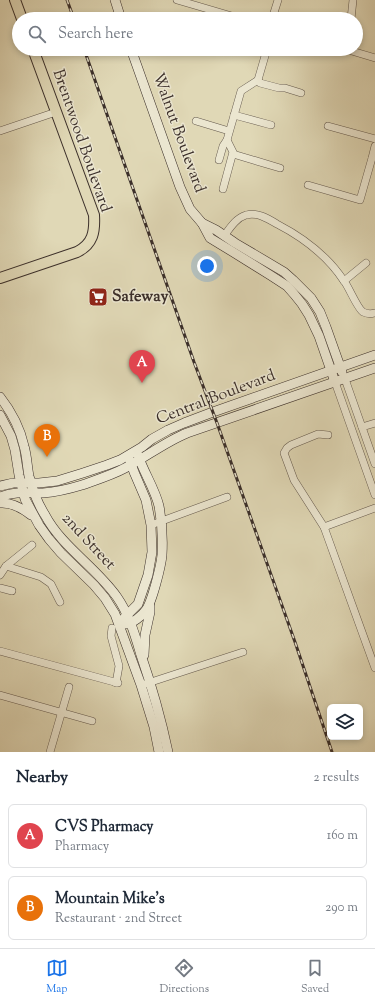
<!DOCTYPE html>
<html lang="en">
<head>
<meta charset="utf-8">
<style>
	:root { --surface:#fff; --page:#f6f6f7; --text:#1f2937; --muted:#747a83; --line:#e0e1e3; --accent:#1a73e8 }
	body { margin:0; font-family:"Sorts Mill Goudy",serif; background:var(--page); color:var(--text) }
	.controls { position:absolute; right:12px; bottom:12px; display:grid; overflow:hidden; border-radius:6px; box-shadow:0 2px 6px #0003 }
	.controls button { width:36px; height:36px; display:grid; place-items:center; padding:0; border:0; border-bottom:1px solid var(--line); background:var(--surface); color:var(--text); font:20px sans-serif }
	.you { position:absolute; left:207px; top:266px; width:14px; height:14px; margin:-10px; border:3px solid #fff; border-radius:50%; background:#1a73e8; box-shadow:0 0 0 6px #1a73e833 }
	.badge { display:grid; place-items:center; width:26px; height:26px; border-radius:50%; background:var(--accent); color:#fff; font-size:13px; font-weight:700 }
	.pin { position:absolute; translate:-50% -33px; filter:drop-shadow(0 1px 2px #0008) }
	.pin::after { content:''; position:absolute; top:21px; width:14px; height:12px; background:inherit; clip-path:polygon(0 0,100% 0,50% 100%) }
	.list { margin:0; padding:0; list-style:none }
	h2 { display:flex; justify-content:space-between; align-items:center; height:52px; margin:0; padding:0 16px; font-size:17px }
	h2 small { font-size:13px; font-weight:400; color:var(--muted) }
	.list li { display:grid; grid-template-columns:26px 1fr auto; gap:12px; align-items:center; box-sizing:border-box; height:64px; margin:0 8px 8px; padding:0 8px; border:1px solid var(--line); border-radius:6px }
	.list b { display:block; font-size:15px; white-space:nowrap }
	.list p { margin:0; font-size:13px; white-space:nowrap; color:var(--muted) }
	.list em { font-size:13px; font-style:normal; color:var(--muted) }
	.icon { flex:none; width:22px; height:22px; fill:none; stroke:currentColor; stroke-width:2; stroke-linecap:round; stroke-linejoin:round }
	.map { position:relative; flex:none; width:375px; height:752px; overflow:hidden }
	.search { position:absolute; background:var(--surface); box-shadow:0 2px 6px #0003; left:12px; right:12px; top:12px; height:44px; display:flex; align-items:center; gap:10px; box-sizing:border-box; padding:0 14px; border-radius:22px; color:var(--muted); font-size:15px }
	.sheet { height:196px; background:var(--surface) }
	nav { display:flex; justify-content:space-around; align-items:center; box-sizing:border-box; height:56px; border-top:1px solid var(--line); background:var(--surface); font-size:11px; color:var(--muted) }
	nav a { display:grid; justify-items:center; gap:2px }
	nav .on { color:var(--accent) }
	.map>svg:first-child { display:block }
</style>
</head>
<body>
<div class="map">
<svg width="375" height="752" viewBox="0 0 375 752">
	<rect width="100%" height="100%" fill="#e0d8b6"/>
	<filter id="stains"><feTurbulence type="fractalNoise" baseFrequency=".005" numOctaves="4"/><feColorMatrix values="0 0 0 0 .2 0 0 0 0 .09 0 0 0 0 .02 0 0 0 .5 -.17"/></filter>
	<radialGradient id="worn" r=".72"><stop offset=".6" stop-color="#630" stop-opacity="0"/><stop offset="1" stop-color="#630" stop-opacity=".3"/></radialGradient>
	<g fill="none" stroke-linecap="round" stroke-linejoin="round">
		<g stroke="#64594d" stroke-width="8">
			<g id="street">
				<polyline points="177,0 242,19"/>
				<polyline points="272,19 278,0"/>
				<polyline points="351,19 353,0"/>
				<polyline points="345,49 375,58"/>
				<polyline points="258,80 260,83 279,88 285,88 301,93"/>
				<polyline points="234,115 271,125"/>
				<polyline points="196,121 229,131"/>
				<polyline points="328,126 375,139"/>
				<polyline points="0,131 56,112"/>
				<polyline points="233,154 280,168"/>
				<polyline points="219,160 223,146 227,140"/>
				<polyline points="308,185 360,200 372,158 375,146"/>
				<polyline points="223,189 233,152 227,140 241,91 258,80 267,49"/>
				<path d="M224 236C230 228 236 218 246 215 257 212 267 218 277 224 304 238 327 255 344 281 349 287 357 308 363 312 367 314 371 314 375 313"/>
				<polyline points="344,281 366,263"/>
				<polyline points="345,379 375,464"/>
				<polyline points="335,382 375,495"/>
				<polyline points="362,427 375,423"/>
				<polyline points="328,435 318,434 291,445 287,448 284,453 294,480 324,527 375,668"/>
				<polyline points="151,525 227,497"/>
				<polyline points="324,527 375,508"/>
				<polyline points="6,566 41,577 51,584 60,602"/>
				<polyline points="0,575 6,566 32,545"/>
				<polyline points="0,588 12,591"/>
				<polyline points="112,628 111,636 119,666 116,683"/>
				<polyline points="0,651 118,683"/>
				<polyline points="145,684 243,652"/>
				<polyline points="0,695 92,721"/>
				<polyline points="50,752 69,687"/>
			</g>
		</g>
		<g stroke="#3b2f2a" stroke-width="10">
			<g id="secondary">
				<polyline points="115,0 121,19"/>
				<polyline points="131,49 180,187 190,209 202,223 210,238 233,252 270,275 287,286 294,294 302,304 309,315 319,336 335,382"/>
				<polyline points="202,223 216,230 235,243 284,272 293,280 311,298 320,312 326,327 342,372"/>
				<path d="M0 397C11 411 20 428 24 446 27 456 27 466 29 476 32 488 38 504 45 515 62 547 96 567 117 597 129 614 135 635 141 655 152 687 161 719 168 752"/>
				<polyline points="0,415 11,436 15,450 19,475 25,499 39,525 49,539 61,553 94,585 105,598 115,614 141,685 154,727 159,752"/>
				<polyline points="0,486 13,483 39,483 57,481 83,473 107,465 120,460 142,447 152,439 168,430 184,423 213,412 375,355"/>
				<path d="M0 497C15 491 27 493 43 493 56 492 69 489 82 485 96 480 112 475 125 468 146 457 165 442 187 433L375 368"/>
				<path d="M0 503C12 502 22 508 31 515"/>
				<polyline points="124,618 138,604 148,575 152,552 151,525 146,500 134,472 129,458"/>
				<path d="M126 624C133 623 142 616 146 610 152 602 161 566 162 555 163 538 162 522 159 506 155 489 143 471 138 455"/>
				<polyline points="144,655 145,635 150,612 150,606"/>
			</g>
		</g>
		<g stroke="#3b2f2a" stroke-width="12">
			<g id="primary">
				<polyline points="15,0 22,19"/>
				<path d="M0 278 77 252C93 244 95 232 94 215L33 49"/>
			</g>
		</g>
		<use href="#street" stroke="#ebe6d0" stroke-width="7"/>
		<use href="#secondary" stroke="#ebe6d0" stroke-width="9"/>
		<use href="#primary" stroke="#e0d8b6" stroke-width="10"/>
		<g stroke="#3b2f2a" stroke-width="3">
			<g id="rail">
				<polyline points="67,0 74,19"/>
				<polyline points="84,49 194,362 217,423 295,642 332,752"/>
			</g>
		</g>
		<use href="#rail" stroke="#ebe6d0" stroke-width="1.5" stroke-dasharray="4.5" stroke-linecap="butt"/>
	</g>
	<defs>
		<g id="supermarket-square" transform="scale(1)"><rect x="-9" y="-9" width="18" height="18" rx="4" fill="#8f2418" stroke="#ebe6d0"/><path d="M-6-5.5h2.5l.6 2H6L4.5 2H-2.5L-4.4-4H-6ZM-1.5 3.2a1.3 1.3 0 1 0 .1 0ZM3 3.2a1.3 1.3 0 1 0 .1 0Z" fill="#fff"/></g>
	</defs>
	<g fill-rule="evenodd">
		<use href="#supermarket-square" x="98" y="297"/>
	</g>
	<g text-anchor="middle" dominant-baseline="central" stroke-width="3" stroke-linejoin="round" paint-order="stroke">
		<g font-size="16" fill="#3b2f2a" stroke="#ebe6d0">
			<text transform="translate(178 133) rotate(70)">Walnut Boulevard</text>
			<text transform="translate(81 141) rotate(71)">Brentwood Boulevard</text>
			<text transform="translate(216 398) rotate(-21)">Central Boulevard</text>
			<text transform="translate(88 542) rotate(47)">2nd Street</text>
		</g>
		<g font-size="16" font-weight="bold" fill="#3b2f2a" stroke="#ebe6d0" text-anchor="start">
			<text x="112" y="297">Safeway</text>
		</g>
	</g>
	<rect width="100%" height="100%" filter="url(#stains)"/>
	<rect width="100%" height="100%" fill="url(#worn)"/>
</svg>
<div class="controls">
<button><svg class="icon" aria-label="layers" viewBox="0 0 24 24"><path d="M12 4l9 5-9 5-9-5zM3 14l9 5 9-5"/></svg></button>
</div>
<div class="you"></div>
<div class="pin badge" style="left:142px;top:383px;background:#e0444e">A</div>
<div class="pin badge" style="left:47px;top:457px;background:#e8710a">B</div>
<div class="search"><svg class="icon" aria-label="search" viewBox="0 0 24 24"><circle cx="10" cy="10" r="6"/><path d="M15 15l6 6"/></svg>Search here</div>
</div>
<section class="sheet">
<h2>Nearby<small>2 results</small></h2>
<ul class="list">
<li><span class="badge" style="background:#e0444e">A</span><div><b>CVS Pharmacy</b><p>Pharmacy</p></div><em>160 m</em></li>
<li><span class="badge" style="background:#e8710a">B</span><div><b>Mountain Mike's</b><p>Restaurant · 2nd Street</p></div><em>290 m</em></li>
</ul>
</section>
<nav>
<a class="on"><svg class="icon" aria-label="map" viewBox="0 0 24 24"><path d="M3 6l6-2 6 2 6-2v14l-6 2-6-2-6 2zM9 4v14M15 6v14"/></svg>Map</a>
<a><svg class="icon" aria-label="directions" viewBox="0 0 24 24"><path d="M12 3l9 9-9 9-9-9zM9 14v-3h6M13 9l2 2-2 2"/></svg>Directions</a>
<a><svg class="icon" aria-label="saved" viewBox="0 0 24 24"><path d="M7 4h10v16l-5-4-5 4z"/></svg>Saved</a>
</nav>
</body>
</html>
